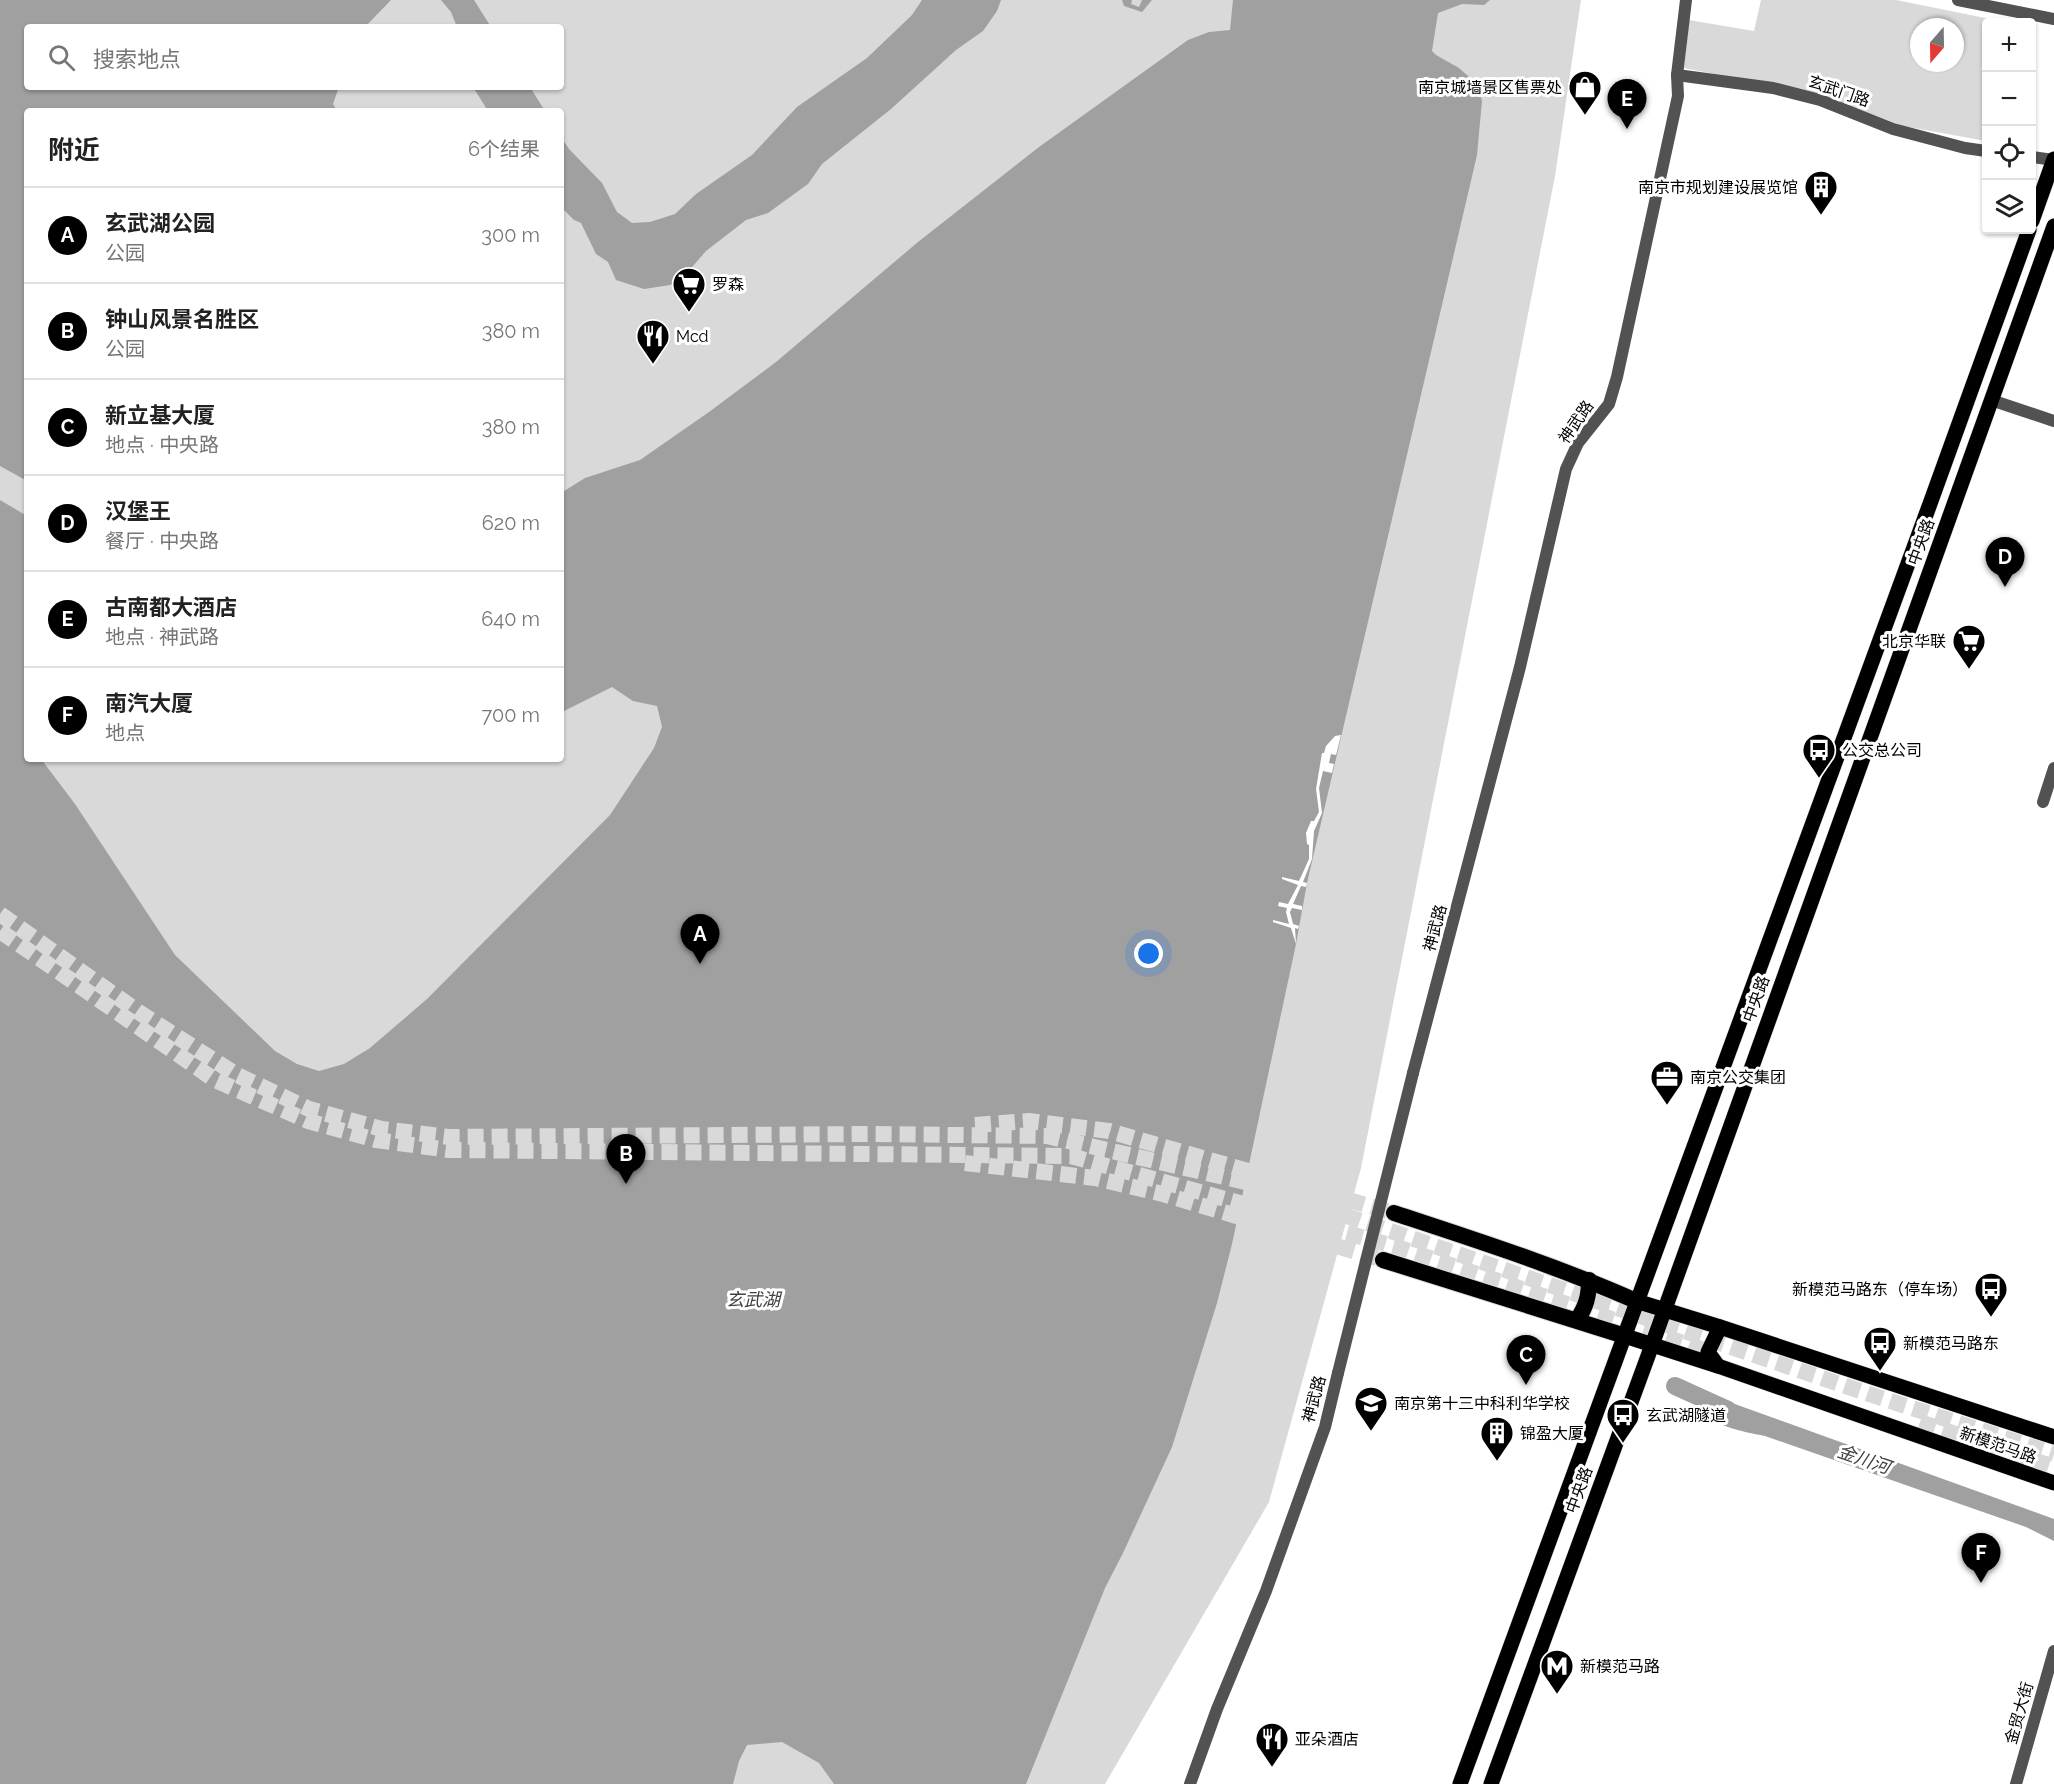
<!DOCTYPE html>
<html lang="zh">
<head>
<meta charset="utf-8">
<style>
	:root { --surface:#fff; --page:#f6f6f6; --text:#222; --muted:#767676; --line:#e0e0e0; --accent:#000 }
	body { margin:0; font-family:Raleway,"Noto Sans SC",sans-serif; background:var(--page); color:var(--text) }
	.controls { position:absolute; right:18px; top:18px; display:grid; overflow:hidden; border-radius:6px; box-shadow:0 2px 4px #0004 }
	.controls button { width:54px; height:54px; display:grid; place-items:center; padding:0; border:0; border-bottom:2px solid var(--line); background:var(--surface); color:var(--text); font:30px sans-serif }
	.compass { position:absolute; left:1910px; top:18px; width:54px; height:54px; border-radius:50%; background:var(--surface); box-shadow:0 2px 4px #0004; rotate:200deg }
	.you { position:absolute; left:1149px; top:954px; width:21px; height:21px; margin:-15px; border:4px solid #fff; border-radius:50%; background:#1a73e8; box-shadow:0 0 0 9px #1a73e833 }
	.badge { display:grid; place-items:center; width:39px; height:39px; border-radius:50%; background:var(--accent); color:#fff; font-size:20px; font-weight:700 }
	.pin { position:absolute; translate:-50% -50px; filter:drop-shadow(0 2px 3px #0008) }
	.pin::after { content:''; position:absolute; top:32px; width:21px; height:18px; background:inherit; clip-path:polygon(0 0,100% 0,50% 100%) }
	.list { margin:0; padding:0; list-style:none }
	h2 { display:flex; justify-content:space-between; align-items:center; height:78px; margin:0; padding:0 24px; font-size:26px }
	h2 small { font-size:20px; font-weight:400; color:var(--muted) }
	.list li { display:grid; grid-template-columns:39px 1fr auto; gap:18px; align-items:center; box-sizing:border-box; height:96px; padding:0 24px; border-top:2px solid var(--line) }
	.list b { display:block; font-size:22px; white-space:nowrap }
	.list p { margin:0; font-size:20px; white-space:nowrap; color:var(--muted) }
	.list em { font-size:20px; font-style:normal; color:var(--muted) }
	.icon { flex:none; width:33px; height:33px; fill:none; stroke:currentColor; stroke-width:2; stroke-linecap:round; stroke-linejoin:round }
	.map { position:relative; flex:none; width:2054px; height:1784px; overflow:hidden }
	.search { position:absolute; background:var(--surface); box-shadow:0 2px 4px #0004; left:24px; top:24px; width:540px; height:66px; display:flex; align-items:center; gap:15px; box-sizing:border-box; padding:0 21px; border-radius:6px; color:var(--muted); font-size:22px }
	.panel { position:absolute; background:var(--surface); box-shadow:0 2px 4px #0004; left:24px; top:108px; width:540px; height:654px; border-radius:6px }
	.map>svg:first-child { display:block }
</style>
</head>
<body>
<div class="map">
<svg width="2054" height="1784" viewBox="0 0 2054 1784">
	<rect width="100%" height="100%" fill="#fff"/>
	<g fill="#d9d9d9" fill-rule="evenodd">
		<path d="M0 0H1581L1555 176 1361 1168 1269 1502 1105 1784H0ZM27 27H561V87H27ZM27 111H561V759H27Z"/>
		<path d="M1761 0H1896L2005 22H1986V141L1903 126 1819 95 1684 68 1689 20 1754 31ZM1919 27H1955V63H1919Z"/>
	</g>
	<g fill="#a0a0a0">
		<polygon points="0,0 391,0 365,27 27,27 27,87 339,87 333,104 337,111 27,111 27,481 0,466"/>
		<polygon points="441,0 474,0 491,27 457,27 451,12"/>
		<polygon points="922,0 1001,0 997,11 983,31 956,50 891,109 822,164 808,184 768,213 746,220 706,251 680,281 670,285 644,289 616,280 608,262 596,254 581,223 574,220 561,207 561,137 569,149 602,183 617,212 632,223 650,222 675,214 696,194 752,155 797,107 867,58 912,15"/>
		<polygon points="1122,0 1132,0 1131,4 1139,7 1142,0 1152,0 1142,12 1124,6"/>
		<polygon points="1233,0 1490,0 1484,5 1462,4 1438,13 1432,51 1436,55 1459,68 1477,84 1482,101 1477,155 1307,883 1296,944 1232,1244 1217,1303 1172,1447 1123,1553 1105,1588 1026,1784 834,1784 819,1763 782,1742 747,1745 739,1761 733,1784 0,1784 0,500 27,516 27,759 41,759 75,804 175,955 275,1051 297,1064 319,1071 344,1064 370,1048 427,999 610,815 654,748 662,727 657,706 633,701 612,687 564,711 563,708 561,709 561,493 585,478 640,460 709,412 776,362 918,242 1039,147 1188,40 1209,32 1230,30"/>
		<polygon points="473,87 530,87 545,111 488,111"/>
		<path d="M1707 1394 2054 1519V1541L2026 1527 1765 1436C1739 1431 1725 1428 1702 1415Z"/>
	</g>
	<polygon fill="#fff" points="1341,735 1336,755 1331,754 1329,763 1334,764 1332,773 1323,771 1319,788 1322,813 1314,831 1312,859 1303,882 1307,883 1306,887 1301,886 1293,904 1302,906 1302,910 1292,908 1290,912 1293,924 1299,926 1298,929 1295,928 1296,944 1291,928 1273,922 1273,920 1289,924 1286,912 1287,908 1278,906 1279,902 1288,904 1298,885 1282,879 1282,877 1299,881 1309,859 1309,845 1307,844 1306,833 1311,821 1314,821 1319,812 1316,789 1322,753 1324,753 1326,746 1335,736"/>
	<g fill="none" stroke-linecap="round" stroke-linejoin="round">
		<polyline stroke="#a0a0a0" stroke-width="18" points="1675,1386 1728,1410"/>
		<g stroke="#d9d9d9" stroke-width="16" stroke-dasharray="16 8" stroke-linecap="butt">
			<polyline points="0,914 140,1013 237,1075 309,1109 382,1129 449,1137 868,1134 1047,1136 1250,1183 1869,1394 2054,1454"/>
			<polyline points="0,931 215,1080 308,1121 376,1140 449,1150 1071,1156 1397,1247 1710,1352"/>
			<polyline points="975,1125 1029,1121 1109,1131 1394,1213"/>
			<polyline points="965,1163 1095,1178 1163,1194 1383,1260"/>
			<polyline points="1920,1422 2054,1467"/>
		</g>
		<g stroke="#dbdbdb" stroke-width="16">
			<g id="major">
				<polyline points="2032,221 2054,159"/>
				<polyline points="1636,1301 1720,1327 2054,1437"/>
				<polyline points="1625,1336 1718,1366 2054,1483"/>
				<polyline points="1718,1366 1708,1352 1720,1327"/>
				<polyline points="1460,1784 1931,501 2029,230"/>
				<polyline points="1491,1784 1652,1345 2054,226"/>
			</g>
		</g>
		<g stroke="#dbdbdb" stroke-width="18">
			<g id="highway">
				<path d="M1394 1213C1476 1240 1557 1266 1636 1301"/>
				<polyline points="1383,1260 1625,1336"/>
				<path d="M1577 1320C1586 1307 1589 1296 1589 1280"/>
			</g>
		</g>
		<g stroke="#525252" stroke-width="12">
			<polyline points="1958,0 2054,19"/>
			<polyline points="1677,75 1773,88 1820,100 1893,129 1965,148 1986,151"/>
			<polyline points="2032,157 2054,160"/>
			<polyline points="1991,400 2054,421"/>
			<polyline points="2043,802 2054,768"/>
			<polyline points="1413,1073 1520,667 1566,469 1578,443 1609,404 1617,377 1678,96 1677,75 1686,0"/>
			<polyline points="1190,1784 1217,1709 1266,1591 1325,1427 1338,1373"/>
			<polyline points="2016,1784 2054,1651"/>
		</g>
		<use href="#major" stroke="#000" stroke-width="15"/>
		<use href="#highway" stroke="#000" stroke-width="16"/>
		<polyline stroke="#525252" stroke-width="12" points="1338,1373 1413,1073"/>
	</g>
	<defs>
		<g id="shop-pin" transform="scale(1.725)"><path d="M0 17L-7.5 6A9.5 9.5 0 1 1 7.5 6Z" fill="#000" stroke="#fff"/><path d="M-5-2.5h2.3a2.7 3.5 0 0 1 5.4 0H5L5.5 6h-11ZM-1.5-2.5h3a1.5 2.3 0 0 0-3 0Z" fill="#fff"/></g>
		<g id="building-pin" transform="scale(1.725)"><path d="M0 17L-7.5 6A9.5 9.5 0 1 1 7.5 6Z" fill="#000" stroke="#fff"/><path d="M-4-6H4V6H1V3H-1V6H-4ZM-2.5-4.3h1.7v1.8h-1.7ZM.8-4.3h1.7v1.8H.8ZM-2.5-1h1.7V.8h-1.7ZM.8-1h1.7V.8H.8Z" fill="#fff"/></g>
		<g id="supermarket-pin" transform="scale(1.725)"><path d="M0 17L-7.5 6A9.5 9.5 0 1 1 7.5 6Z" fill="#000" stroke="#fff"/><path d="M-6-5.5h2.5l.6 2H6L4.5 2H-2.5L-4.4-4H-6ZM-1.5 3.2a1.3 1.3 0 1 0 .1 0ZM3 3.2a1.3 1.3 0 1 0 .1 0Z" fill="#fff"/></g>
		<g id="restaurant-pin" transform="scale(1.725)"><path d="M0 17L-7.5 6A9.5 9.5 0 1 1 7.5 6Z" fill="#000" stroke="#fff"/><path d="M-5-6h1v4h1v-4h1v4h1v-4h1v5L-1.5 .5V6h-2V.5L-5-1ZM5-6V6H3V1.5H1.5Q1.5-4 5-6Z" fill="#fff"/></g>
		<g id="bus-pin" transform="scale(1.725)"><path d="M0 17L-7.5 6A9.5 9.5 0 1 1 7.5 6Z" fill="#000" stroke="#fff"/><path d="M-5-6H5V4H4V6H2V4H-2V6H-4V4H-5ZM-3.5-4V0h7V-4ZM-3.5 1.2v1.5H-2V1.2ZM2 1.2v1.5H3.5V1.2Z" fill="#fff"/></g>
		<g id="office-pin" transform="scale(1.725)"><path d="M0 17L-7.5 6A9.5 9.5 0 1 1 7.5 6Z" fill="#000" stroke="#fff"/><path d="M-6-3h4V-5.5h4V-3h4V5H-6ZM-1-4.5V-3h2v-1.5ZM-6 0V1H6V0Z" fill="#fff"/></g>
		<g id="university-pin" transform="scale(1.725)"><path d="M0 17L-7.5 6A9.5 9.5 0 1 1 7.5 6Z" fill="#000" stroke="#fff"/><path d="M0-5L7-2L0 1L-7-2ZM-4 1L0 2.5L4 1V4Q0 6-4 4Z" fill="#fff"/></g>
		<g id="metro-pin" transform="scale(1.725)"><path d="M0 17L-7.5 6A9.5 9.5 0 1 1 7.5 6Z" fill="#000" stroke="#fff"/><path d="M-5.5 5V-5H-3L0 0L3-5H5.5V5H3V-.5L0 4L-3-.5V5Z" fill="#fff"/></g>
	</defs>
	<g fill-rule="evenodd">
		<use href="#shop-pin" x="1585" y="87"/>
		<use href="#building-pin" x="1821" y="187"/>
		<use href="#supermarket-pin" x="689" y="284"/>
		<use href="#restaurant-pin" x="653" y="336"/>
		<use href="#supermarket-pin" x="1969" y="641"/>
		<use href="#bus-pin" x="1819" y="750"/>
		<use href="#office-pin" x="1667" y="1077"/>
		<use href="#bus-pin" x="1991" y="1289"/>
		<use href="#bus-pin" x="1880" y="1343"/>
		<use href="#university-pin" x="1371" y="1403"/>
		<use href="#bus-pin" x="1623" y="1415"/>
		<use href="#building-pin" x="1497" y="1433"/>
		<use href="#metro-pin" x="1557" y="1666"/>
		<use href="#restaurant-pin" x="1272" y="1739"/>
	</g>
	<g text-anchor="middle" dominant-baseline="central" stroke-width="6" stroke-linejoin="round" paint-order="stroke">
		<g font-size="16" fill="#000" stroke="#fff" text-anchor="start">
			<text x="1562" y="87" text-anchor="end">南京城墙景区售票处</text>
			<text x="1798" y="187" text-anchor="end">南京市规划建设展览馆</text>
			<text x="712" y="284">罗森</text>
			<text x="676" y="336">Mcd</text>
			<text x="1946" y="641" text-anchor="end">北京华联</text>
			<text x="1842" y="750">公交总公司</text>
			<text x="1690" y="1077">南京公交集团</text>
			<text x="1968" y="1289" text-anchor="end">新模范马路东（停车场）</text>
			<text x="1903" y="1343">新模范马路东</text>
			<text x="1394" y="1403">南京第十三中科利华学校</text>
			<text x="1646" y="1415">玄武湖隧道</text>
			<text x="1520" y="1433">锦盈大厦</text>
			<text x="1580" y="1666">新模范马路</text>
			<text x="1295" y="1739">亚朵酒店</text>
		</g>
		<g font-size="16" fill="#000" stroke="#fff">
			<text transform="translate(1839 91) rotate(19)">玄武门路</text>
			<text transform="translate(1576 422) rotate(-55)">神武路</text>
			<text transform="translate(1921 542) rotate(-70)">中央路</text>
			<text transform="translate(1435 928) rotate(-75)">神武路</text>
			<text transform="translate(1756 999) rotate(-70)">中央路</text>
			<text transform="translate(1314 1399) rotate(-75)">神武路</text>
			<text transform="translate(1998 1445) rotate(19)">新模范马路</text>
			<text transform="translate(1579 1490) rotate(-70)">中央路</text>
			<text transform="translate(2019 1713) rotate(-74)">金贸大街</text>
		</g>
		<g font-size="18" font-style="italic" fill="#414141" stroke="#fff">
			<text x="753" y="1299">玄武湖</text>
			<text transform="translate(1864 1459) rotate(19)">金川河</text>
		</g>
	</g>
</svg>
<div class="controls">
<button>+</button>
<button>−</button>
<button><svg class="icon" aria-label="locate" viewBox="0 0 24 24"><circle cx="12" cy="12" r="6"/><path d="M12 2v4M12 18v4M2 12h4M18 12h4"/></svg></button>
<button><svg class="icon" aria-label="layers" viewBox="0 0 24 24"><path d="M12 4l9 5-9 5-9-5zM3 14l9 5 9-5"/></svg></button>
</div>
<svg class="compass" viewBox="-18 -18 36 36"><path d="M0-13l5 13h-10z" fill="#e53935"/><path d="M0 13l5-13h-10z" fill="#767676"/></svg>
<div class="you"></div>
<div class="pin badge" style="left:700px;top:964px">A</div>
<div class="pin badge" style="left:626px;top:1184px">B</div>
<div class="pin badge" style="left:1526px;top:1385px">C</div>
<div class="pin badge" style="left:2005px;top:587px">D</div>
<div class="pin badge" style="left:1627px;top:129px">E</div>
<div class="pin badge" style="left:1981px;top:1583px">F</div>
<div class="search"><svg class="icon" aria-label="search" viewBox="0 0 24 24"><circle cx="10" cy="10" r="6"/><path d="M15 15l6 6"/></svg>搜索地点</div>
<section class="panel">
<h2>附近<small>6个结果</small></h2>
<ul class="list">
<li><span class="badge">A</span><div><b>玄武湖公园</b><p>公园</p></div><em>300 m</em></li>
<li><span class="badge">B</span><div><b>钟山风景名胜区</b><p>公园</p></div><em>380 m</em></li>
<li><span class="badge">C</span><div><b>新立基大厦</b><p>地点 · 中央路</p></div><em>380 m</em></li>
<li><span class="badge">D</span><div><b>汉堡王</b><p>餐厅 · 中央路</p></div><em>620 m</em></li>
<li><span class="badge">E</span><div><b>古南都大酒店</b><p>地点 · 神武路</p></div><em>640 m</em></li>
<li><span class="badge">F</span><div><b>南汽大厦</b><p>地点</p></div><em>700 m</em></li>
</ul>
</section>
</div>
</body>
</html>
